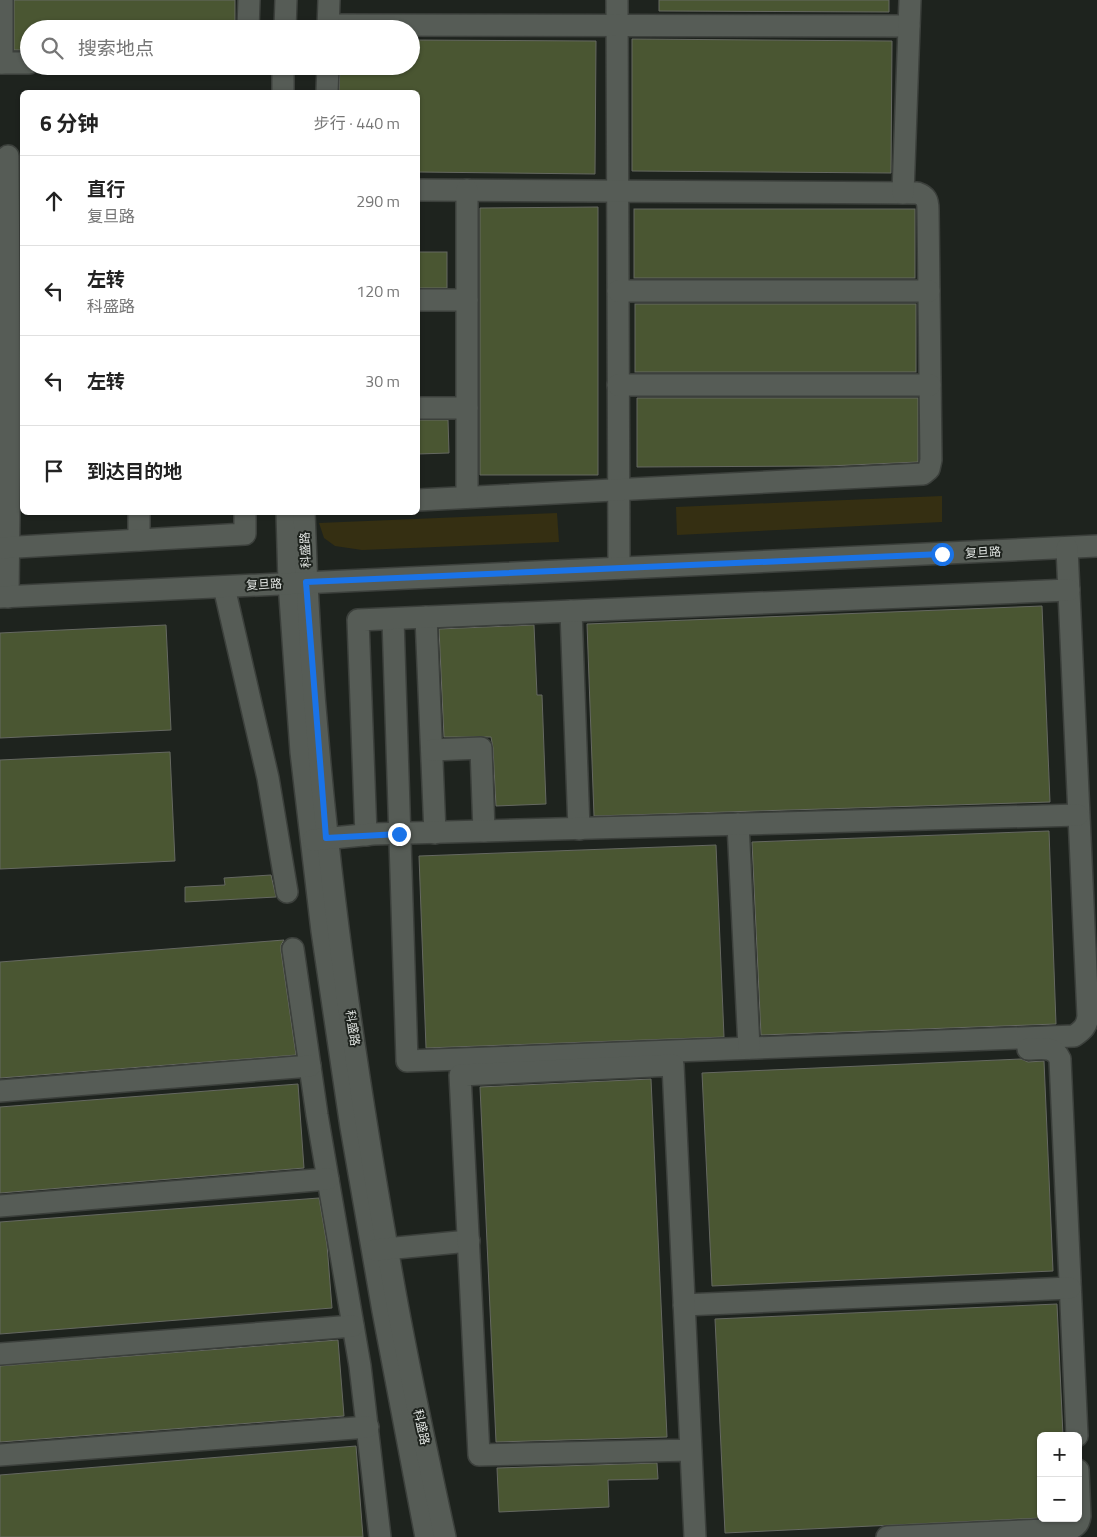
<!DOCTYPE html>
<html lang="zh">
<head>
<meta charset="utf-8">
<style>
	:root { --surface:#fff; --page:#f2f2f2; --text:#222; --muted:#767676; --line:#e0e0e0 }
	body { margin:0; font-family:"Titillium Web","Noto Sans SC",sans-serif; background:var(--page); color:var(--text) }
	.controls { position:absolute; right:15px; bottom:15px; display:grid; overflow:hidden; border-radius:8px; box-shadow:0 1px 4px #0004 }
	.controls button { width:45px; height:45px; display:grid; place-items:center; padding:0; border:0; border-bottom:1px solid var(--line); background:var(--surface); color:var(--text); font:25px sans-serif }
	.stop { position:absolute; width:15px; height:15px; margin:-11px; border:4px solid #1a73e8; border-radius:50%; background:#fff }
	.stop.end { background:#1a73e8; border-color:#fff; box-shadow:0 1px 5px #0008 }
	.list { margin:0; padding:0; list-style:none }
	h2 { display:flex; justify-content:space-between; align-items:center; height:65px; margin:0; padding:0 20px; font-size:21px }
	h2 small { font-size:16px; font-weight:400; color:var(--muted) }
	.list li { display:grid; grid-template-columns:32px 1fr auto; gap:15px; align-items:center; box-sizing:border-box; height:90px; padding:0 20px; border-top:1px solid var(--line) }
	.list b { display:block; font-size:19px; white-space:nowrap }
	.list p { margin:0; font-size:16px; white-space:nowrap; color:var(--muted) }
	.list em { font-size:16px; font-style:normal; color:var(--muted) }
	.icon { flex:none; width:28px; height:28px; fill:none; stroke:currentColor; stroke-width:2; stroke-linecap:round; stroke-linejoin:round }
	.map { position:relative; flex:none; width:1097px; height:1537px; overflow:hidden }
	.search { position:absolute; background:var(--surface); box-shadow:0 1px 4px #0004; left:20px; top:20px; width:400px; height:55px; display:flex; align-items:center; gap:12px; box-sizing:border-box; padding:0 18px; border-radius:28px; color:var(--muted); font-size:19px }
	.panel { position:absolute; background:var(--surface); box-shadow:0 1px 4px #0004; left:20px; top:90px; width:400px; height:425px; border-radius:8px }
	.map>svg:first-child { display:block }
</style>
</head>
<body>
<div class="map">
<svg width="1097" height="1537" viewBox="0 0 1097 1537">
	<rect width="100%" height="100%" fill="#1e231e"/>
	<g fill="#352f12">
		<polygon points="942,496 942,522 677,535 676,507"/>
		<polygon points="557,513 559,542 362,550 335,546 324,538 319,523"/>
	</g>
	<g fill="#4a5632" stroke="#656861">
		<polygon points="14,0 235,0 235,29 29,29 29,50 14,50"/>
		<polygon points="659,0 889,0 889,12 659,11"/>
		<polygon points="632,39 892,41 891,173 632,171"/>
		<polygon points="411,40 596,41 595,174 418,172 418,92 339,92 340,66 411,66"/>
		<polygon points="598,207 598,475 480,475 480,208"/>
		<rect x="634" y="209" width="281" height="69"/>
		<rect x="418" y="252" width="29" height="36"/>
		<rect x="635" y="304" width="281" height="68"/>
		<polygon points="637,398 918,398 918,462 828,466 637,467"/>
		<polygon points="418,420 448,420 449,453 418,454"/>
		<polygon points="1042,606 1050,802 594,816 587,624"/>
		<polygon points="166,625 171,730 0,738 0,633"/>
		<polygon points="534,625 537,695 542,695 546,804 496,806 493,748 491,737 444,737 439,629"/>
		<polygon points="170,752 175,861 0,869 0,760"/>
		<polygon points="1049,831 1056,1024 761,1035 752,842"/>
		<polygon points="716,845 724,1037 426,1048 419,856"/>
		<polygon points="271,875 276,897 185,902 185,887 225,885 224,878"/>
		<polygon points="284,940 281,945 281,951 296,1055 0,1078 0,962"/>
		<polygon points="1021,1059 1028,1062 1044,1061 1053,1271 712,1286 702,1073"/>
		<polygon points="651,1079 667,1437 496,1442 480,1087"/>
		<polygon points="298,1084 304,1168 0,1193 0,1107"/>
		<polygon points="319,1198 327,1245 332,1308 0,1334 0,1222"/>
		<polygon points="1057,1304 1063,1436 1041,1436 1041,1518 725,1533 715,1319"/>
		<polygon points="338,1340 344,1416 0,1442 0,1366"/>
		<polygon points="356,1446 363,1537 0,1537 0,1475"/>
		<polygon points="657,1463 658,1479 608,1480 609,1507 499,1512 497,1468"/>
	</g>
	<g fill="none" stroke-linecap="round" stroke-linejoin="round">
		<g stroke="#3c403c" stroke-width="24">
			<g id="minor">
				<polyline points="2,0 2,63"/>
				<polyline points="617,0 619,568"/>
				<polyline points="328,25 909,26"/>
				<polyline points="248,29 249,0"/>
				<polyline points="285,29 286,0"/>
				<polyline points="328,29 329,0"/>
				<polyline points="0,63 29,63"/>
				<polyline points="283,92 283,66"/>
				<polyline points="327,92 328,66"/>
				<polyline points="8,156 10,425 8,597"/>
				<path d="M418 190 917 193C926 196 928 200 928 210L931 460 929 469 923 474 418 500"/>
				<polyline points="903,193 910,0"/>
				<polyline points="618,291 929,291"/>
				<polyline points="418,300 467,300"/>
				<polyline points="618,385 930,385"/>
				<polyline points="418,408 467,408"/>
				<polyline points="467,497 467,190"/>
				<polyline points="139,512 139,540"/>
				<polyline points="287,512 289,583 301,752 322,931 351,1127 383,1311 426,1537"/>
				<path d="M304 512C312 773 348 1031 394 1287 409 1371 427 1454 445 1537"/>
				<polyline points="0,548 245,534 245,512"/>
				<polyline points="224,587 268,778 287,892"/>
				<polyline points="0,597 1097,546"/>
				<polyline points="571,611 579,829"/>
				<polyline points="426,617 435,833"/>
				<path d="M393 619 407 1061 1074 1036C1083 1030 1087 1026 1088 1016L1067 548"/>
				<polyline points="432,750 481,748 484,831"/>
				<polyline points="738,824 749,1048"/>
				<polyline points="366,835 358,620 1069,590"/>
				<polyline points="313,840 373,834 1078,815"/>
				<polyline points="293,949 317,1115 360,1366 380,1537"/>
				<path d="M1028 1049C1041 1049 1054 1045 1060 1059L1077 1436"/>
				<polyline points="0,1091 310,1066"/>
				<polyline points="0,1206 328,1179"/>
				<polyline points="375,1250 469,1241"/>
				<polyline points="684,1305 1070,1288"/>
				<polyline points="0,1354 353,1326"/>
				<path d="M691 1450 479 1455 460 1075 673 1065C680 1222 688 1380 695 1537"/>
				<polyline points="0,1455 368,1427"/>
				<path d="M887 1537 1070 1529C1077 1526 1079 1523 1080 1516L1078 1470"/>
			</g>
		</g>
		<use href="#minor" stroke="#565c56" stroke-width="21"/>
	</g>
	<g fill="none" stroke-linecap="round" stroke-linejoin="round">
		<polyline stroke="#1a73e8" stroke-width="6" points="399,834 326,838 306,582 942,554"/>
	</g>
	<g text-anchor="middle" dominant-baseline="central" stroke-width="4" stroke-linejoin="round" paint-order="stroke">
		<g font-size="12" fill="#e1e5e2" stroke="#1e231e">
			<text transform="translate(305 550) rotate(-92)">科盛路</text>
			<text transform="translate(983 552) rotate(-3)">复旦路</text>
			<text transform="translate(264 584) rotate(-3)">复旦路</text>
			<text transform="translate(353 1028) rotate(82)">科盛路</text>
			<text transform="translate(422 1427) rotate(78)">科盛路</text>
		</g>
	</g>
</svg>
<div class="controls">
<button>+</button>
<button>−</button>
</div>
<div class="stop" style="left:942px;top:554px"></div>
<div class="stop end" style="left:399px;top:834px"></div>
<div class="search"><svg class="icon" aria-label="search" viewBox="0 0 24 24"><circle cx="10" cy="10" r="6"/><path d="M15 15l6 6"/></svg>搜索地点</div>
<section class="panel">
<h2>6 分钟<small>步行 · 440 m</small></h2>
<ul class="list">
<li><svg class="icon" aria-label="ahead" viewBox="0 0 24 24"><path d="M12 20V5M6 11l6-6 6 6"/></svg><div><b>直行</b><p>复旦路</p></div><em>290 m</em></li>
<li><svg class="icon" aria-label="left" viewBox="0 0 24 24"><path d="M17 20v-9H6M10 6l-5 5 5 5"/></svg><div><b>左转</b><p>科盛路</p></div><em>120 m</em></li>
<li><svg class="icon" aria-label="left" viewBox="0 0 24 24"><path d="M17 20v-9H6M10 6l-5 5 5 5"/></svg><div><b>左转</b></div><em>30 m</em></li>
<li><svg class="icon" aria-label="arrive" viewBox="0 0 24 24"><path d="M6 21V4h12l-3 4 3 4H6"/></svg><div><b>到达目的地</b></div></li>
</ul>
</section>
</div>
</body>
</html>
